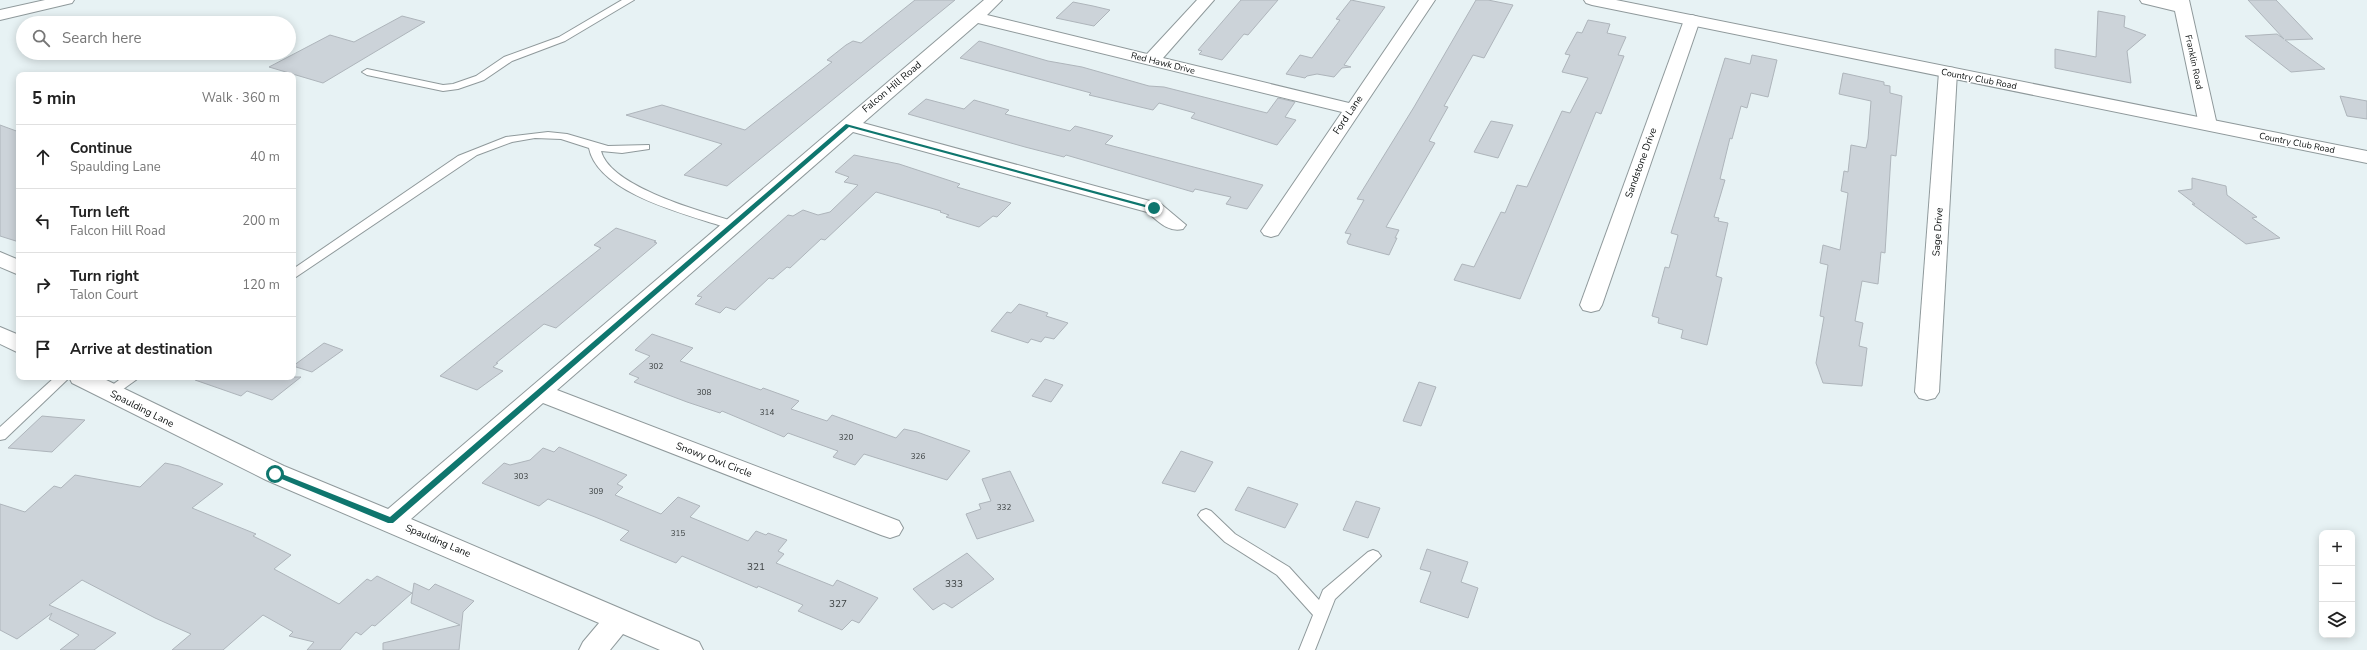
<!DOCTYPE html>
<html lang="en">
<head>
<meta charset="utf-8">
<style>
	:root { --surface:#fff; --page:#f6f6f6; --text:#222; --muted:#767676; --line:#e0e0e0 }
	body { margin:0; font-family:"Nunito Sans",sans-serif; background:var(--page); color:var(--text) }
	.controls { position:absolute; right:12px; bottom:12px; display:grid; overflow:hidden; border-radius:8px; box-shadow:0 2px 10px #0003 }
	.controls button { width:36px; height:36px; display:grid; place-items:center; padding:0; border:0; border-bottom:1px solid var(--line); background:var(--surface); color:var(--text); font:20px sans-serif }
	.stop { position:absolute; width:12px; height:12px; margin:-9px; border:3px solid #0f766e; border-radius:50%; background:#fff }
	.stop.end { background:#0f766e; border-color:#fff; box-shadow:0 1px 4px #0008 }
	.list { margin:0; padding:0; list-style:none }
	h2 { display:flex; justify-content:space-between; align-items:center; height:52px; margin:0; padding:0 16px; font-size:17px }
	h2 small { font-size:13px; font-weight:400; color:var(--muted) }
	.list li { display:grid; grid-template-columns:26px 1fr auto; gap:12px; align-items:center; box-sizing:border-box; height:64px; padding:0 16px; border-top:1px solid var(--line) }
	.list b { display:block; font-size:15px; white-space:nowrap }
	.list p { margin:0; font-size:13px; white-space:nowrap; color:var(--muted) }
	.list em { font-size:13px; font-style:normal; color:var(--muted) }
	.icon { flex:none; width:22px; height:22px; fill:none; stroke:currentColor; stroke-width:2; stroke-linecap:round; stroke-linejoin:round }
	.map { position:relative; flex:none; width:2367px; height:650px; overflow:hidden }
	.search { position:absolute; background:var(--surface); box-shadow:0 2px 10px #0003; left:16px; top:16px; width:280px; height:44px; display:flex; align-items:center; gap:10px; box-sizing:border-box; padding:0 14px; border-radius:22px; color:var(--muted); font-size:15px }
	.panel { position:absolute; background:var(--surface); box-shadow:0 2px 10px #0003; left:16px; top:72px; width:280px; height:308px; border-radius:8px }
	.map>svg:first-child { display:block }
</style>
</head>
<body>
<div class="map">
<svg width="2367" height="650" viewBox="0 0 2367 650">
	<rect width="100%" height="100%" fill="#e7f2f4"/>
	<g fill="#ccd3d9" stroke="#aeb5bb">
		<polygon points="915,0 955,0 727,186 684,175 722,144 626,115 662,105 745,130 832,62 827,60 846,45 853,41 861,43"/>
		<polygon points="1241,0 1278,0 1248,35 1244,34 1222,60 1199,54 1202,51 1198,50"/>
		<polygon points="1351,0 1385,7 1344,65 1351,67 1342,68 1334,77 1317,74 1307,76 1305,78 1286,74 1300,55 1312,58 1340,20 1336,19"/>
		<polygon points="1476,0 1488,0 1513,5 1484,58 1473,55 1444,106 1448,107 1429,141 1435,143 1386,227 1399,230 1395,238 1397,238 1389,255 1348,244 1347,242 1351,234 1345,233 1364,200 1357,199 1414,107"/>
		<polygon points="2248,0 2276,0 2313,39 2285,40 2325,69 2291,72 2245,36 2277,34 2284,39"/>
		<polygon points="1073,2 1093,6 1110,10 1094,26 1056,18"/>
		<polygon points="2098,11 2125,16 2124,27 2146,35 2127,51 2131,83 2055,68 2055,49 2096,57"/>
		<polygon points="402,16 425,22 323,83 269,67 330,35 354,42"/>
		<polygon points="1588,20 1610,24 1607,33 1626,37 1618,55 1624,56 1601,114 1596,112 1520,299 1454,280 1462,264 1474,267 1501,212 1505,213 1517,185 1527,187 1562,111 1570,113 1588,78 1562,72 1570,55 1565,54 1577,32 1582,33"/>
		<polygon points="979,41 1048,61 1082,67 1149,86 1164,87 1267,113 1278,98 1295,102 1285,117 1296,120 1277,145 1191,118 1195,113 1159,103 1153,110 1089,95 1091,93 960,58"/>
		<polygon points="1752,55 1777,60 1768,97 1751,93 1747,108 1741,106 1732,139 1730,138 1720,179 1725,180 1714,217 1719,218 1718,221 1728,223 1716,276 1722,278 1707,345 1681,338 1683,330 1658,323 1659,318 1652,316 1665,267 1669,268 1678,235 1671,233 1725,58 1750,64"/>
		<polygon points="1843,73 1884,82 1884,85 1890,86 1890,93 1902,96 1896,156 1891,155 1885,253 1881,252 1878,284 1862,281 1855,321 1863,323 1859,346 1867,348 1862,386 1823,383 1816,363 1824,317 1820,316 1828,265 1820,263 1823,245 1840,250 1848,193 1841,191 1844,171 1848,172 1851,145 1866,148 1868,139 1871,101 1839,94"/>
		<polygon points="2340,96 2367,101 2367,119 2347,116"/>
		<polygon points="926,99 964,109 974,100 1009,110 1005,114 1070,131 1075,126 1113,136 1105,144 1263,185 1247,209 1226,204 1231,197 1195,189 1193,192 1066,155 1064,157 1025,147 908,114"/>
		<polygon points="1491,121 1513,125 1498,158 1474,152"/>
		<polygon points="0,125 19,132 19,242 0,236"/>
		<polygon points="854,155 899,164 960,184 957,187 1011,203 997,217 993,216 979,227 946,217 949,215 940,212 941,211 876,192 825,240 821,239 790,268 787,267 773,279 769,278 735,310 726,307 720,313 695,304 702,297 697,296 788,215 793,216 803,210 818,215 830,212 858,185 844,182 849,177 835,172"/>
		<polygon points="2192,178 2226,186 2227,195 2257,217 2252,218 2280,238 2246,244 2192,204 2195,204 2178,191 2192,189"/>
		<polygon points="616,228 656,241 654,242 657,243 556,328 544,324 496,363 498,363 493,367 503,371 477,390 440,376 601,248 594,245"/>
		<polygon points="1019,304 1048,313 1046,316 1068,323 1054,339 1045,337 1041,342 1031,339 1028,343 991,331 1007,312 1011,313"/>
		<polygon points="652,334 693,348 680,361 761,390 763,388 799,401 791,409 827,421 832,415 896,438 904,429 917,432 970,451 947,480 864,454 855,465 833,457 838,451 788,433 784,437 722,411 720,413 687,402 634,382 639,378 629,374 650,356 635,350"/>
		<polygon points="324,343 343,350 312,372 293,366"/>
		<polygon points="195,377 301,377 272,400 247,391 241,396 195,380"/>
		<polygon points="1045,379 1063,385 1051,402 1032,396"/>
		<polygon points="1419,382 1436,387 1421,426 1403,421"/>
		<polygon points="42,416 85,420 52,452 8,448"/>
		<polygon points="559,447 627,475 617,484 623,487 615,495 661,514 678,497 700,506 690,517 748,541 756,531 766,535 768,533 787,540 778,551 784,554 776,563 833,586 837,580 878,598 859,623 852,620 842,630 798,611 803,605 758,586 757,588 682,556 676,563 620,540 629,531 595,517 548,499 539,506 482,483 504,463 510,465 530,460 543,448 554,452"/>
		<polygon points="1181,451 1213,462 1195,492 1162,483"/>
		<polygon points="165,463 179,466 223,484 192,508 256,534 253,536 291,555 274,569 339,604 367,579 371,581 377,576 412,593 375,626 372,625 361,635 356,632 340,650 307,650 314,642 289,636 293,632 263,615 223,650 172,650 191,634 155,618 82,580 49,605 116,633 94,650 60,650 79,635 49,619 52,613 17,639 0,630 0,504 25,512 54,486 61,488 75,475 140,487"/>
		<polygon points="1010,471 1034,521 977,539 966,514 981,509 979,504 991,501 982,479"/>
		<polygon points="1248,487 1298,504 1285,528 1235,510"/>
		<polygon points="1356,501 1380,508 1368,538 1343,530"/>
		<polygon points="1427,549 1468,562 1461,582 1478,588 1468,618 1420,602 1431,572 1420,569"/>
		<polygon points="967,553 994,579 952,608 944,603 933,610 913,589"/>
		<polygon points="414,583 429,590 435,584 474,601 463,612 459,650 383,650 383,643 460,625 411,603"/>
	</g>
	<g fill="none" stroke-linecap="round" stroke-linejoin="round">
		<g stroke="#8f999b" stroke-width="2">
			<g id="lane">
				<polygon points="622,0 634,0 565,41 512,61 484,80 458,89 443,91 367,75 362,72 367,69 443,85 453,84 476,76 504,57 559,37"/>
				<path d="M548 132 567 134 608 146 649 145V149L622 153 601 151C610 187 703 212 736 222L738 225 732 229 728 228C689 215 598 194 589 148L561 139 535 138 512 142 477 155 293 279V269L458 156 506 137Z"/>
				<polygon points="55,377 70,377 5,439 0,440 0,427"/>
				<polygon points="123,377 140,377 115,395 105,395 103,392"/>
				<polygon points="1206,509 1211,511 1235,534 1289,567 1319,600 1323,590 1368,552 1373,550 1378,552 1381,556 1335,599 1315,650 1299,650 1313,615 1277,575 1225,542 1201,519 1198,515 1201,511"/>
			</g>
		</g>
		<g stroke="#8f999b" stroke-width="2">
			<g id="street">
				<polygon points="45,0 74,0 72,3 0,20 0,10"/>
				<path d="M984 0H1002L987 15 1147 54 1197 0H1214L1163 58 1349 103 1419 0H1435L1278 235 1271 237 1264 235 1261 231 1342 112 978 23 863 123 1161 204 1186 225 1183 229C1168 233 1158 221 1147 212L853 132 557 390 899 521 903 528 899 535 890 538 881 535 543 403 411 519 699 642 703 650H660L623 634 610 650H579L583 642 599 623 266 480 72 383 69 377H100L284 466 388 509Z"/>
				<polygon points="2140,0 2189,0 2217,125 2214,129 2202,129 2199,125 2175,11 2142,3"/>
				<polygon points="1692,15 1698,17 1700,20 1602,305 1599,310 1591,312 1583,310 1580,305 1684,20 1686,17"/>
				<polygon points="1948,67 1954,68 1957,72 1939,392 1935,398 1927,400 1919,398 1915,392 1939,72 1942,68"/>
				<polygon points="0,252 19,260 19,275 0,267"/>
				<polygon points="0,327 19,335 19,353 0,344"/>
			</g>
		</g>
		<g stroke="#8f999b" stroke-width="2">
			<polygon id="secondary" points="1584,0 1616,0 2367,151 2367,163 1592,5 1586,3"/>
		</g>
		<use href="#lane" fill="#fff" fill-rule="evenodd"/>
		<use href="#street" fill="#fff" fill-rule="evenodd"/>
		<use href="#secondary" fill="#fff" fill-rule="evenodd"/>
	</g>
	<polygon fill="#0f766e" points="846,124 1157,208 1152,209 849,127 393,523 388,523 272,475 272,472 277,472 390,517"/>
	<g text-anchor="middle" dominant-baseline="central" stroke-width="3" stroke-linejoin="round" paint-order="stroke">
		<g font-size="8" fill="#3c4142">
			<text x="656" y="366">302</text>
			<text x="704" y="392">308</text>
			<text x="767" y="412">314</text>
			<text x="846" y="437">320</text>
			<text x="918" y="456">326</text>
			<text x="521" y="476">303</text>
			<text x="596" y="491">309</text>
			<text x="1004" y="507">332</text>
			<text x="678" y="533">315</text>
		</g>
		<g font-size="9" fill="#0c1010" stroke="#fff">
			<text transform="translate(2194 62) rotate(78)">Franklin Road</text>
			<text transform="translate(1163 63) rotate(14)">Red Hawk Drive</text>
			<text transform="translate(1979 79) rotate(11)">Country Club Road</text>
			<text transform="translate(2297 143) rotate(11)">Country Club Road</text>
		</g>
		<g font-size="10" fill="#0c1010" stroke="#fff">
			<text transform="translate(892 87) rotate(-40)">Falcon Hill Road</text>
			<text transform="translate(1348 115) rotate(-56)">Ford Lane</text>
			<text transform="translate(1641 163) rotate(-70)">Sandstone Drive</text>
			<text transform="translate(1938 232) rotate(-86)">Sage Drive</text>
			<text transform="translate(142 409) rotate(27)">Spaulding Lane</text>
			<text transform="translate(714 460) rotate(21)">Snowy Owl Circle</text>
			<text transform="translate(438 541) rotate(23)">Spaulding Lane</text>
		</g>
		<g font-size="10" fill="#3c4142">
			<text x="756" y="567">321</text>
			<text x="954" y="584">333</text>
			<text x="838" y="604">327</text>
		</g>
	</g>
</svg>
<div class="controls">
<button>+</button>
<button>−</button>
<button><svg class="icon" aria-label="layers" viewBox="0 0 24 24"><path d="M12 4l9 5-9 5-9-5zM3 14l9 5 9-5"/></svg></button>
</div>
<div class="stop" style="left:275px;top:474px"></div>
<div class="stop end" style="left:1154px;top:208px"></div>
<div class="search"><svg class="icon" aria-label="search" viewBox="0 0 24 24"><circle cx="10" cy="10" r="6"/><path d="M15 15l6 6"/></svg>Search here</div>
<section class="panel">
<h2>5 min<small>Walk · 360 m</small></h2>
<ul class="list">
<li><svg class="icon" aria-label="ahead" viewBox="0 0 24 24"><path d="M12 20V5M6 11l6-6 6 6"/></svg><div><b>Continue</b><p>Spaulding Lane</p></div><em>40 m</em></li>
<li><svg class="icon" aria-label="left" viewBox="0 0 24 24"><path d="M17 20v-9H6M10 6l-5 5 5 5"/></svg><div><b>Turn left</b><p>Falcon Hill Road</p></div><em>200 m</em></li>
<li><svg class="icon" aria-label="right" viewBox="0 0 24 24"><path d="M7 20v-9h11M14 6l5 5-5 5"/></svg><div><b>Turn right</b><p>Talon Court</p></div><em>120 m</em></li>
<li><svg class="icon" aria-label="arrive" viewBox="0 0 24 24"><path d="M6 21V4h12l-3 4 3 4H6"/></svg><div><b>Arrive at destination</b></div></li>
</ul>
</section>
</div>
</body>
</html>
